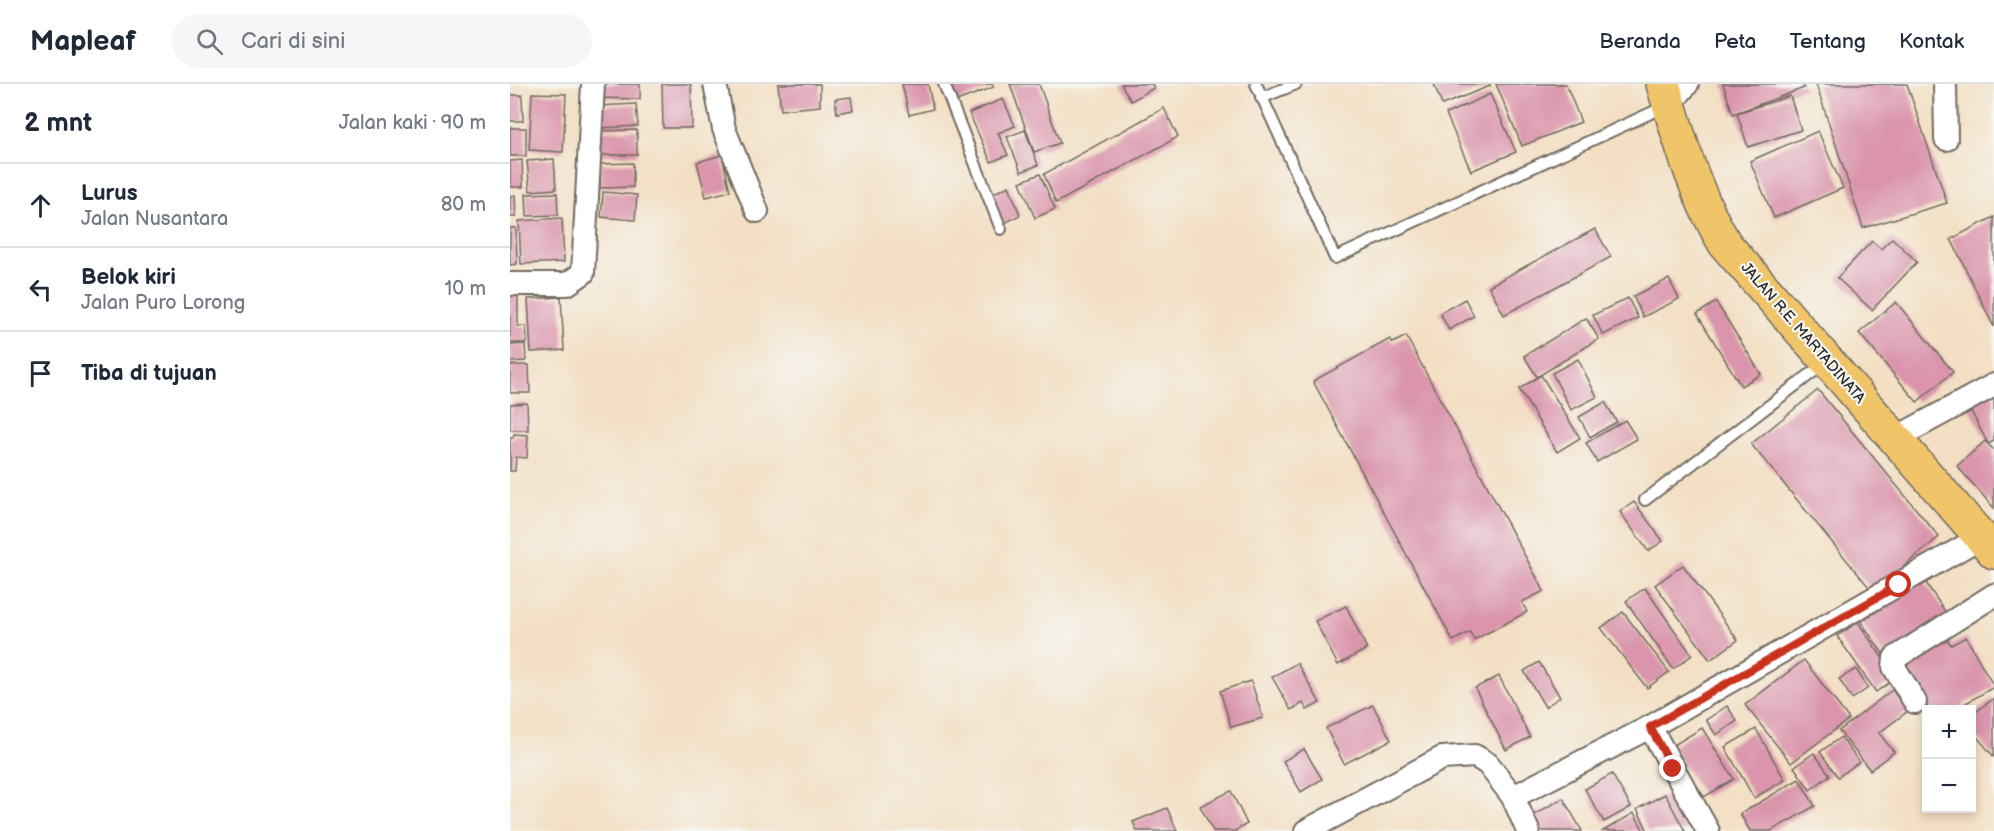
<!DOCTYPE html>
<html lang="id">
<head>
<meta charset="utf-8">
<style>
	:root { --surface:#fff; --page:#f6f6f7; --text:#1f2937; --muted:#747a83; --line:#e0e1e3 }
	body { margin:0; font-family:"Balsamiq Sans",sans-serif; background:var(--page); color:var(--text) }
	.controls { position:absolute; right:18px; bottom:18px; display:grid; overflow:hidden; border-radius:0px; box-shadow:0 3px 9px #0003 }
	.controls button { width:54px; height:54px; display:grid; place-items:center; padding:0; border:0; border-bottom:2px solid var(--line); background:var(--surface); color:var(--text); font:30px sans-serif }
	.stop { position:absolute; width:18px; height:18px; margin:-14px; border:4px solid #c8321e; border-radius:50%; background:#fff }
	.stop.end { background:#c8321e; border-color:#fff; box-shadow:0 2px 6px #0008 }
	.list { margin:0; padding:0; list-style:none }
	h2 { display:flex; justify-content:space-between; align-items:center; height:78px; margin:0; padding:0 24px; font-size:26px }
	h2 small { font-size:20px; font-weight:400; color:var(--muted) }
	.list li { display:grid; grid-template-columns:39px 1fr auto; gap:18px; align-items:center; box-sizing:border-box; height:84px; padding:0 24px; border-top:2px solid var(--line) }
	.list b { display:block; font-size:22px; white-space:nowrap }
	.list p { margin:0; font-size:20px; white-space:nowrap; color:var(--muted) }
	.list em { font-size:20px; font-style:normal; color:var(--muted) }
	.icon { flex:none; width:33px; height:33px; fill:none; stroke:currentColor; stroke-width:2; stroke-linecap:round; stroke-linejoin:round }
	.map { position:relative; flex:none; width:1484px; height:747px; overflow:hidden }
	header { display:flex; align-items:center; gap:36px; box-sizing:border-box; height:84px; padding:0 30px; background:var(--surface); border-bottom:2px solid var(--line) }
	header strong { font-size:28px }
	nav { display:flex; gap:33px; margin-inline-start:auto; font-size:21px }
	.search { width:420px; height:54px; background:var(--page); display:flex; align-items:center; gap:15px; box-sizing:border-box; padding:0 21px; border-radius:33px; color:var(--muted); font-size:22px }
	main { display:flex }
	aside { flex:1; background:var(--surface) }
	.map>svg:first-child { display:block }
</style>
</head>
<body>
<header>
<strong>Mapleaf</strong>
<div class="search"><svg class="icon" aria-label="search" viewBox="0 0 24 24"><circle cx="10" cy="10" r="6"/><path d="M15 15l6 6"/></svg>Cari di sini</div>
<nav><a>Beranda</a><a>Peta</a><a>Tentang</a><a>Kontak</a></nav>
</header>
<main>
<aside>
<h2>2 mnt<small>Jalan kaki · 90 m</small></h2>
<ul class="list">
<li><svg class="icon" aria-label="ahead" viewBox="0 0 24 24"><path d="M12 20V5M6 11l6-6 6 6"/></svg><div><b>Lurus</b><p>Jalan Nusantara</p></div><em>80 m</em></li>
<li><svg class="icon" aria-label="left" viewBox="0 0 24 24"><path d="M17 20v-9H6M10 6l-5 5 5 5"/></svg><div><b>Belok kiri</b><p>Jalan Puro Lorong</p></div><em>10 m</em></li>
<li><svg class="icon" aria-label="arrive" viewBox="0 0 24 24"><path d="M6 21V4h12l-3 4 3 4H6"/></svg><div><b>Tiba di tujuan</b></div></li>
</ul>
</aside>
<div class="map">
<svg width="1484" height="747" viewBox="0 0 1484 747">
	<rect width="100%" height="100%" fill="#f6f6f2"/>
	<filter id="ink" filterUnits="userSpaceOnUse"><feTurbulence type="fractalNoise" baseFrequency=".0167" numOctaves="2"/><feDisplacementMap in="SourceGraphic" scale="12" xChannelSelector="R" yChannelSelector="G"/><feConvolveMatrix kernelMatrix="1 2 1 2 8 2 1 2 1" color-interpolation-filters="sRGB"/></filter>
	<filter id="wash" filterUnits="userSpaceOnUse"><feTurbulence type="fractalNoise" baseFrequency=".008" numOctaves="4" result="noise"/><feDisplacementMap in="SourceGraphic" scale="24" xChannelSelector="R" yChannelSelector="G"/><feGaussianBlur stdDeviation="1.35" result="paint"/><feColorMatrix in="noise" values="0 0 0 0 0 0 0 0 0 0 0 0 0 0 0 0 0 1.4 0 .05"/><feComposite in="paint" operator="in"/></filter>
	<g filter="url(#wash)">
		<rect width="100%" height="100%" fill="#f3dfc3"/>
		<g id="blocks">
			<g fill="#da95ac">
				<polygon points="87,0 130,0 130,15 86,14"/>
				<polygon points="152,0 181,0 182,44 153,44"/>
				<polygon points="268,0 310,0 310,22 271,26"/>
				<polygon points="392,0 418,0 423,25 399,31"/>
				<polygon points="437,0 482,0 484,3 444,18"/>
				<polygon points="500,0 529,0 550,59 524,68"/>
				<polygon points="611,0 642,0 644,4 621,17"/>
				<polygon points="924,0 980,0 980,2 932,21"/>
				<polygon points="986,0 1056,0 1071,38 1012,62"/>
				<polygon points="1213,0 1293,0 1294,4 1223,30"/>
				<polygon points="1306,0 1397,0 1437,119 1353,144"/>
				<polygon points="22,9 56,10 53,68 19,66"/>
				<polygon points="980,10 1006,68 961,87 936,30"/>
				<polygon points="0,11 12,11 13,37 0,37"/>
				<polygon points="1280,12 1291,46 1238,63 1227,29"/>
				<polygon points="341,13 343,26 327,29 325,15"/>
				<polygon points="493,15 505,42 488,49 498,71 481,78 459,29"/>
				<polygon points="126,20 128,42 89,44 88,22"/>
				<polygon points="654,24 668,53 546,119 534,90"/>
				<rect x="0" y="44" width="16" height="28"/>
				<polygon points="127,46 127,71 86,71 86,47"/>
				<polygon points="515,46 528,81 511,88 497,53"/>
				<polygon points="1308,47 1333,104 1264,134 1240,77"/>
				<polygon points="212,71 220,107 196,113 187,78"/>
				<polygon points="44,75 46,105 20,107 17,77"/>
				<polygon points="12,76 13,103 0,103 0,77"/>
				<polygon points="123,79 123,103 90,104 90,80"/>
				<polygon points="530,90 545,125 525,134 510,98"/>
				<polygon points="499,102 510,131 493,140 482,110"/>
				<polygon points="93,108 127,111 125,136 91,133"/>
				<polygon points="47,109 48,131 17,132 16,110"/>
				<polygon points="5,111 6,132 0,133 0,112"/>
				<polygon points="1484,133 1484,243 1441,155"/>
				<polygon points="52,134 54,178 11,180 9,137"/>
				<polygon points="0,144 6,144 7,180 0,181"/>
				<polygon points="1085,145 1101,173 994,231 979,202"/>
				<polygon points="1382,154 1407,178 1362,226 1327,194 1362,157 1371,165"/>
				<polygon points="1159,195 1169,215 1133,233 1123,212"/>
				<polygon points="0,211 8,211 8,242 16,242 17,259 0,259"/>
				<polygon points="51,213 54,266 21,268 18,215"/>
				<polygon points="1118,214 1128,234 1093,251 1083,231"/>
				<polygon points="955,215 964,232 939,246 930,229"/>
				<polygon points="1206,218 1251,290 1231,302 1187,230"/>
				<polygon points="1386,218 1443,288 1407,318 1349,249"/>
				<polygon points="1076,234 1089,255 1027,293 1014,272"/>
				<polygon points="896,252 1034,507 1012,518 1017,528 964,556 960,548 943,557 803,297 880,255 883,259"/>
				<polygon points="15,260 16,277 0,278 0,261"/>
				<polygon points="1068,275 1087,313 1061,326 1042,289"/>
				<polygon points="0,281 19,281 20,309 0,309"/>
				<polygon points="1031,291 1070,354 1047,368 1009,305"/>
				<polygon points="1484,305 1484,357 1478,360 1457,319"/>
				<polygon points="1308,306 1429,453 1363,508 1241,360"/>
				<polygon points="1095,318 1107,338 1080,353 1069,333"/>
				<polygon points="17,319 18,346 0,346 0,320"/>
				<polygon points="1115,336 1127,355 1087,378 1076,359"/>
				<polygon points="4,350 18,351 17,374 6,373 5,387 0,387 0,354 3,354"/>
				<polygon points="1475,357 1484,366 1484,424 1447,382"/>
				<polygon points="1124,418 1153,457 1138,467 1110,428"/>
				<polygon points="1173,481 1228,556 1200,576 1145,501"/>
				<polygon points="1414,496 1440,535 1377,576 1351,538"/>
				<polygon points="1135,504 1182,571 1163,585 1116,517"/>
				<polygon points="836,522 857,565 828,581 805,537"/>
				<polygon points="1113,528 1159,588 1137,604 1091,544"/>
				<polygon points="1348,538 1386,594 1366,608 1327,552"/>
				<polygon points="1434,551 1441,561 1456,553 1484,603 1444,626 1419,626 1391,575"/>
				<polygon points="1294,576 1339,635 1281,679 1235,621"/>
				<polygon points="1029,578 1050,613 1035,623 1014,587"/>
				<polygon points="787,579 810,619 797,626 793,619 781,626 762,593"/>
				<polygon points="1346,585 1358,604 1342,615 1329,595"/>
				<polygon points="989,592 1020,653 996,666 965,604"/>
				<polygon points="741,597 753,634 721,643 710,607"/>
				<polygon points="1382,606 1398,627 1369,649 1384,668 1360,686 1329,647"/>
				<polygon points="1484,614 1484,673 1468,654 1462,660 1462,631"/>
				<polygon points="863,621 881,656 834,680 816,644"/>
				<polygon points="1217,622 1227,637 1206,651 1196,636"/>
				<polygon points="1192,644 1224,695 1194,713 1162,662"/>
				<polygon points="1246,645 1275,696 1244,714 1215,663"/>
				<polygon points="1331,653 1349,678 1328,693 1310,668"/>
				<polygon points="794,665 812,695 791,708 773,677"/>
				<polygon points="1304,669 1320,691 1300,706 1284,683"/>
				<polygon points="1102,690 1121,723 1094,738 1075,705"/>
				<polygon points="1289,695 1305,722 1261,747 1240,747 1230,730"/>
				<polygon points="721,707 737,740 725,747 703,747 690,722"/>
				<polygon points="1155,710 1175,747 1138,747 1127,725"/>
				<polygon points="1053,714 1072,747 1030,747 1022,732"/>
				<polygon points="657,724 667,747 627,747 623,738"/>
				<polygon points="1124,729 1134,747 1093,747"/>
			</g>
		</g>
	</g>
	<g filter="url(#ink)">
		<use href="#blocks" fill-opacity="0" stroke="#716a60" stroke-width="1.5"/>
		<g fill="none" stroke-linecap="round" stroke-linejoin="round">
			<g stroke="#716a60" stroke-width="14">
				<g id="service">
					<polyline points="434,0 491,145"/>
					<polyline points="746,0 825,174 1156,22"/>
					<polyline points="751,14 786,0"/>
					<polyline points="1135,416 1315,279"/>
				</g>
			</g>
			<g stroke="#716a60" stroke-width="26">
				<g id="minor">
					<polyline points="205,0 214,45 247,127"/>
					<polyline points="1435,0 1436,55"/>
					<polyline points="1159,21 1177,0"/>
					<polyline points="0,200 57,200 73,189 83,0"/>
					<polyline points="1386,354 1484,301"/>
					<polyline points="1405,618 1384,583 1385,574 1484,511"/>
					<polyline points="1140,643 1198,747"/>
					<polyline points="796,747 932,674 965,672 978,680 1003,713"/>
					<polyline points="1018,747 1003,713 1140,643 1471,453"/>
				</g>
			</g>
			<g stroke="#716a60" stroke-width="36">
				<path id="trunk" d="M1153 0C1170 57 1184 108 1215 160L1484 468"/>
			</g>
			<use href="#service" stroke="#fff" stroke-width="10"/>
			<use href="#minor" stroke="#fff" stroke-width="22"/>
			<use href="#trunk" stroke="#f0c469" stroke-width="33"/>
		</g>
	</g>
	<g fill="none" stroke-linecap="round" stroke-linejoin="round" filter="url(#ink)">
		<polyline stroke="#c8321e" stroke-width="8" points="1163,685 1140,643 1389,501"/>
	</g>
	<g text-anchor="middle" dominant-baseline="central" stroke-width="4.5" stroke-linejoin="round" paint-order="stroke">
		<g font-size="15" fill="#2b2b2b" stroke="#f6f6f2">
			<text transform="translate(1293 249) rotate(49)">JALAN R.E. MARTADINATA</text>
		</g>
	</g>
</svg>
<div class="controls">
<button>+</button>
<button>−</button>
</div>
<div class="stop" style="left:1389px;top:501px"></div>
<div class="stop end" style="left:1163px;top:685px"></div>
</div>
</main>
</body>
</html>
